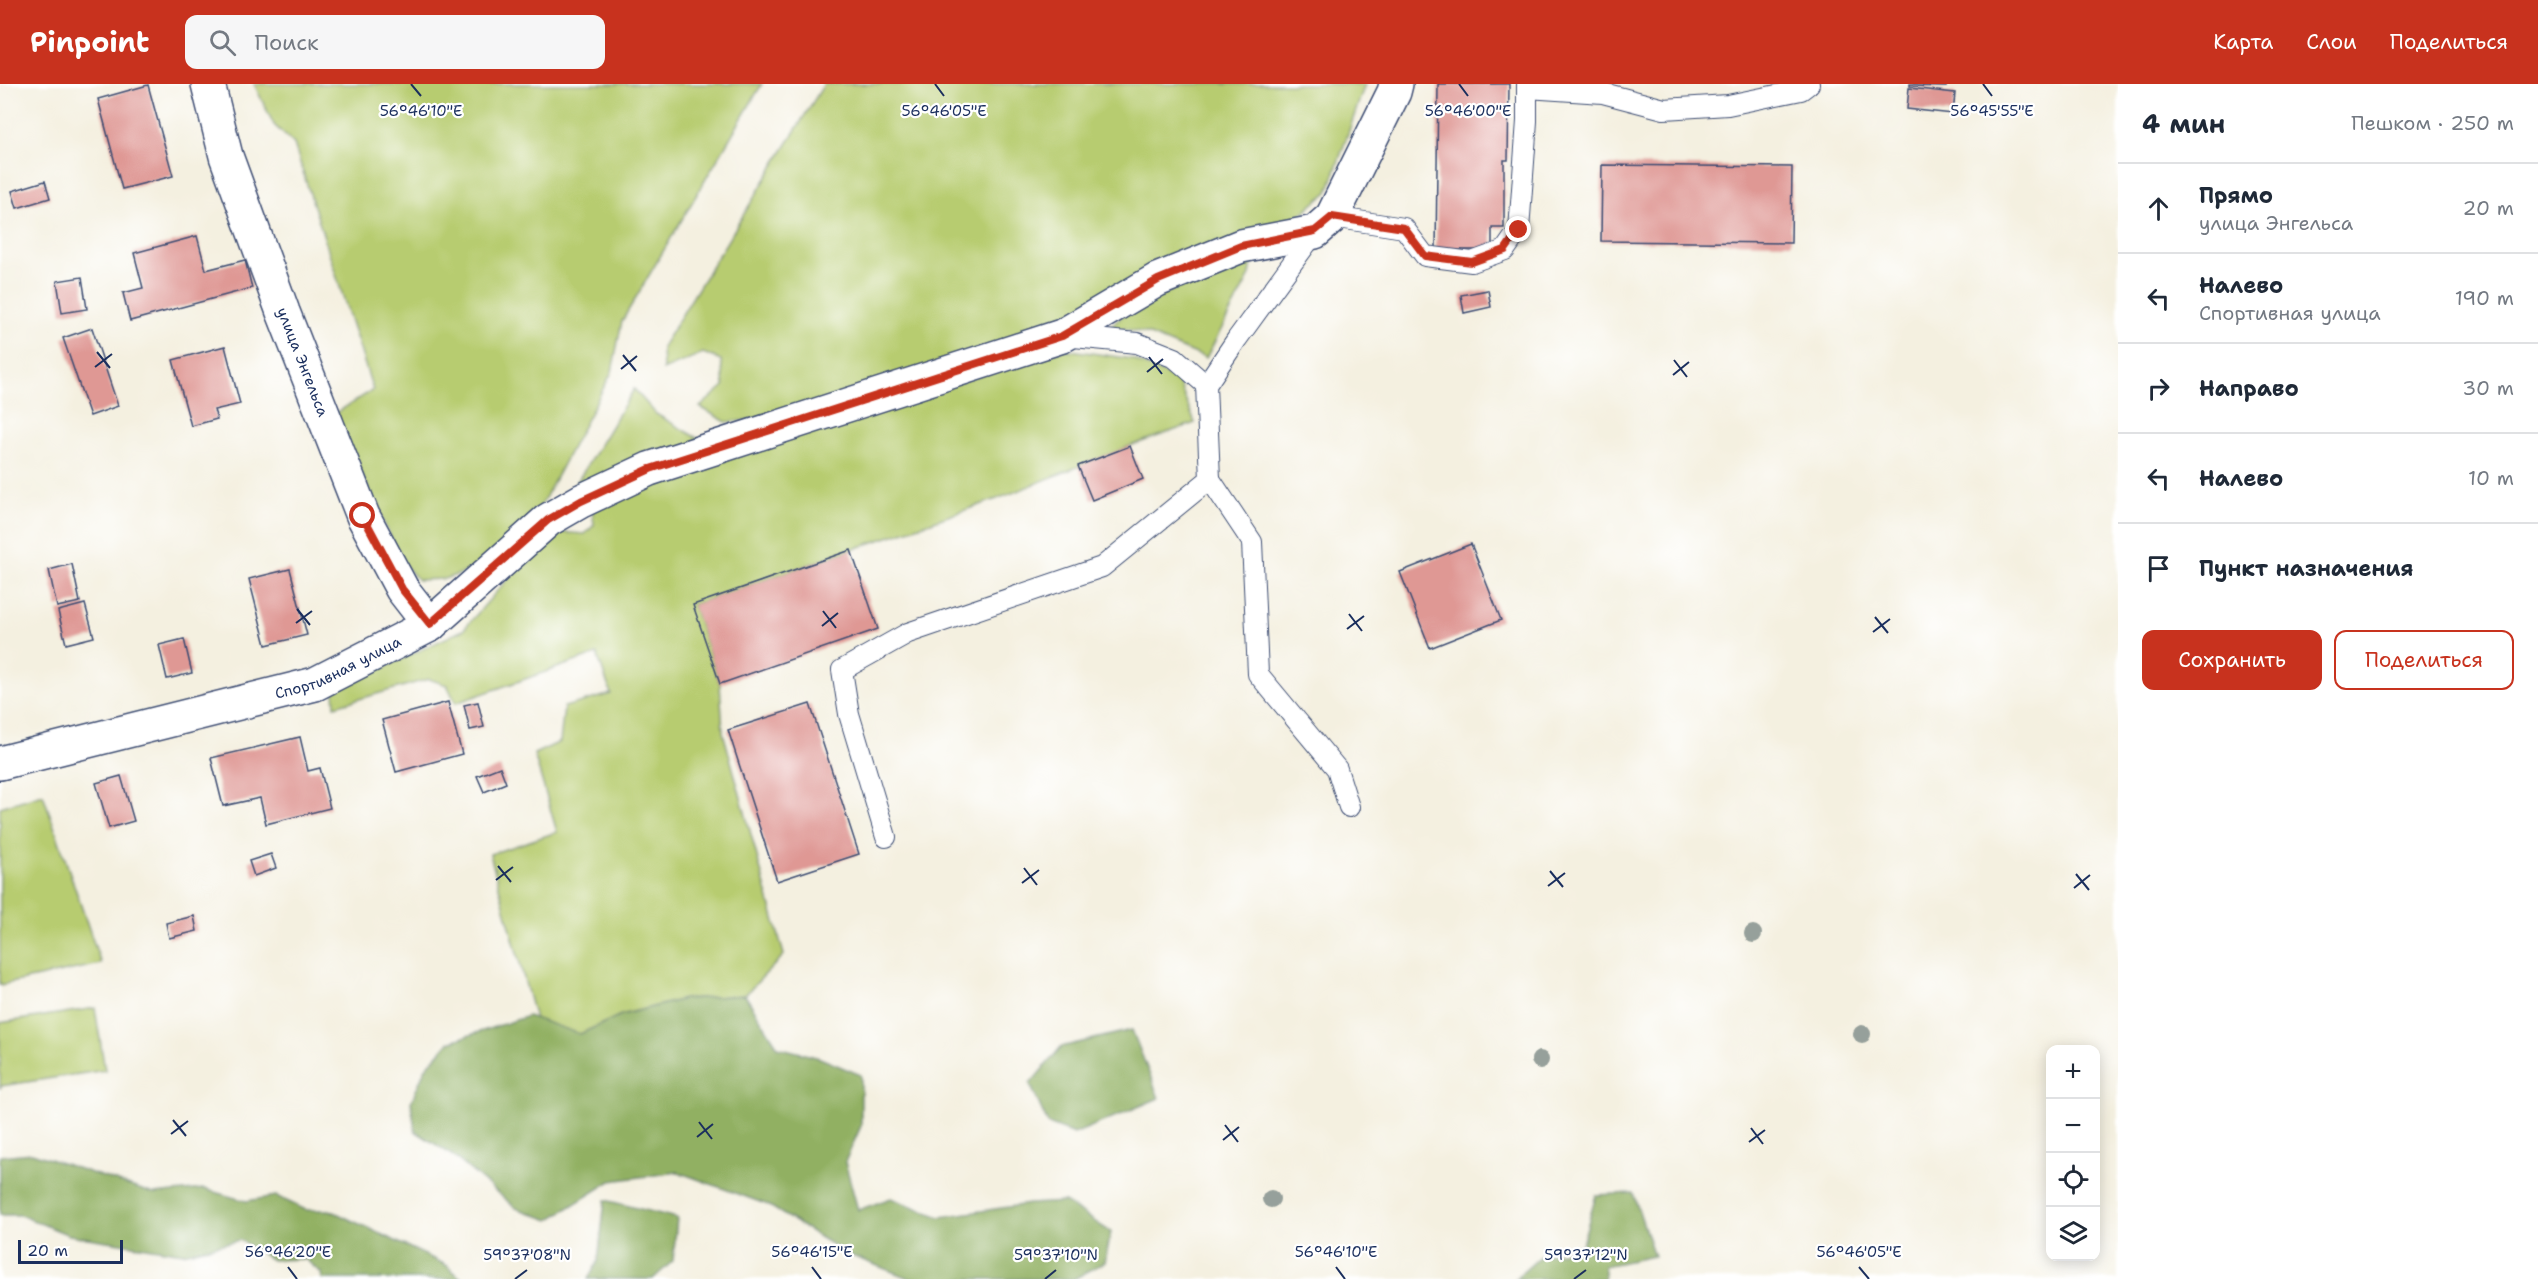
<!DOCTYPE html>
<html lang="ru">
<head>
<meta charset="utf-8">
<style>
	:root { --surface:#fff; --page:#f6f6f7; --text:#1f2937; --muted:#747a83; --line:#e0e1e3; --accent:#c8321e }
	body { margin:0; font-family:"Shantell Sans",sans-serif; background:var(--page); color:var(--text) }
	.controls { position:absolute; right:18px; bottom:18px; display:grid; overflow:hidden; border-radius:12px; box-shadow:0 3px 15px #0003 }
	.controls button { width:54px; height:54px; display:grid; place-items:center; padding:0; border:0; border-bottom:2px solid var(--line); background:var(--surface); color:var(--text); font:30px sans-serif }
	.scale { position:absolute; left:18px; bottom:15px; width:105px; box-sizing:border-box; padding-left:6px; border:3px solid #1b2f5e; border-top:0; font-size:16px; line-height:21px; white-space:nowrap; color:#1b2f5e; -webkit-text-stroke:4px #fff; paint-order:stroke }
	.stop { position:absolute; width:18px; height:18px; margin:-14px; border:4px solid #c8321e; border-radius:50%; background:#fff }
	.stop.end { background:#c8321e; border-color:#fff; box-shadow:0 2px 6px #0008 }
	.list { margin:0; padding:0; list-style:none }
	h2 { display:flex; justify-content:space-between; align-items:center; height:78px; margin:0; padding:0 24px; font-size:26px }
	h2 small { font-size:20px; font-weight:400; color:var(--muted) }
	.list li { display:grid; grid-template-columns:39px 1fr auto; gap:18px; align-items:center; box-sizing:border-box; height:90px; padding:0 24px; border-top:2px solid var(--line) }
	.list b { display:block; font-size:22px; white-space:nowrap }
	.list p { margin:0; font-size:20px; white-space:nowrap; color:var(--muted) }
	.list em { font-size:20px; font-style:normal; color:var(--muted) }
	.actions { display:flex; gap:12px; padding:18px 24px }
	.actions a { flex:1; padding:14px 0; border:2px solid var(--accent); border-radius:12px; text-align:center; font-size:21px; color:var(--accent) }
	.actions .main { background:var(--accent); color:#fff }
	.icon { flex:none; width:33px; height:33px; fill:none; stroke:currentColor; stroke-width:2; stroke-linecap:round; stroke-linejoin:round }
	.map { position:relative; flex:none; width:2118px; height:1195px; overflow:hidden }
	header { display:flex; align-items:center; gap:36px; box-sizing:border-box; height:84px; padding:0 30px; background:var(--accent); color:#fff }
	header strong { font-size:28px }
	nav { display:flex; gap:33px; margin-inline-start:auto; font-size:21px }
	.search { width:420px; height:54px; background:var(--page); display:flex; align-items:center; gap:15px; box-sizing:border-box; padding:0 21px; border-radius:12px; color:var(--muted); font-size:22px }
	main { display:flex }
	aside { flex:1; background:var(--surface) }
	.map>svg:first-child { display:block }
</style>
</head>
<body>
<header>
<strong>Pinpoint</strong>
<div class="search"><svg class="icon" aria-label="search" viewBox="0 0 24 24"><circle cx="10" cy="10" r="6"/><path d="M15 15l6 6"/></svg>Поиск</div>
<nav><a>Карта</a><a>Слои</a><a>Поделиться</a></nav>
</header>
<main>
<div class="map">
<svg width="2118" height="1195" viewBox="0 0 2118 1195">
	<rect width="100%" height="100%" fill="#fff"/>
	<filter id="ink" filterUnits="userSpaceOnUse"><feTurbulence type="fractalNoise" baseFrequency=".0167" numOctaves="2"/><feDisplacementMap in="SourceGraphic" scale="12" xChannelSelector="R" yChannelSelector="G"/><feConvolveMatrix kernelMatrix="1 2 1 2 8 2 1 2 1" color-interpolation-filters="sRGB"/></filter>
	<filter id="wash" filterUnits="userSpaceOnUse"><feTurbulence type="fractalNoise" baseFrequency=".008" numOctaves="4" result="noise"/><feDisplacementMap in="SourceGraphic" scale="24" xChannelSelector="R" yChannelSelector="G"/><feGaussianBlur stdDeviation="1.35" result="paint"/><feColorMatrix in="noise" values="0 0 0 0 0 0 0 0 0 0 0 0 0 0 0 0 0 1.4 0 .05"/><feComposite in="paint" operator="in"/></filter>
	<g filter="url(#wash)">
		<rect width="100%" height="100%" fill="#f4f0e0"/>
		<g fill="#b7cc70" stroke="#697e67" stroke-width="1.5">
			<polygon points="254,0 762,0 622,237 612,288 536,431 476,485 444,495 418,496 402,478 334,330 373,306 294,60 274,41"/>
			<polygon points="824,0 1365,0 1328,108 1292,137 1047,245 777,334 726,338 700,323 724,302 721,276 703,269 663,286 662,263"/>
			<polygon points="1253,173 1250,191 1206,274 1145,249 1111,242 1134,222"/>
			<polygon points="1064,265 1132,275 1178,296 1195,339 1130,362 997,415 693,521 720,600 723,648 784,871 745,911 684,915 621,931 580,950 535,935 490,770 557,748 534,670 560,658 564,623 611,610 597,570 456,619 447,601 429,595 335,622 334,607 463,546 513,489 557,448 585,450 594,441 592,424 800,349"/>
			<polygon points="634,305 656,330 706,359 569,411"/>
			<polygon points="43,710 101,880 0,901 0,723"/>
			<polygon points="95,924 105,986 1,1002 0,1005 0,939"/>
		</g>
		<g fill="#91b062" stroke="#567060" stroke-width="1.5">
			<polygon points="745,911 778,963 820,974 861,991 861,1042 845,1078 858,1126 891,1114 940,1133 1029,1120 1065,1118 1111,1148 1105,1178 1074,1195 911,1195 847,1170 768,1121 678,1088 611,1097 549,1136 516,1124 452,1071 415,1047 411,1018 425,985 449,958 528,932 580,950 621,931 684,915"/>
			<polygon points="1132,946 1159,1014 1074,1050 1048,1040 1030,1000 1061,963"/>
			<polygon points="32,1069 154,1110 204,1105 246,1117 276,1112 306,1126 330,1126 446,1181 462,1195 322,1195 321,1189 305,1175 272,1176 240,1156 183,1169 69,1151 20,1131 0,1131 0,1072"/>
			<polygon points="1633,1109 1654,1172 1604,1182 1604,1195 1515,1195 1541,1172 1581,1164 1596,1111"/>
			<polygon points="605,1116 677,1134 673,1177 653,1195 588,1195 598,1177"/>
		</g>
		<g id="blocks">
			<g fill="#df9894">
				<polygon points="1438,0 1509,0 1508,76 1504,76 1504,144 1492,144 1492,166 1436,166"/>
				<polygon points="1910,0 1946,0 1946,3 1910,2"/>
				<polygon points="148,1 173,92 122,105 98,15"/>
				<polygon points="1909,4 1955,9 1953,30 1907,25"/>
				<polygon points="1602,81 1792,83 1791,159 1601,157"/>
				<polygon points="45,97 50,114 17,124 12,107"/>
				<polygon points="197,152 206,186 245,176 252,204 130,237 123,209 143,204 134,169"/>
				<polygon points="82,193 87,225 62,229 57,197"/>
				<polygon points="1488,206 1491,223 1464,229 1461,211"/>
				<polygon points="92,244 118,322 90,332 63,254"/>
				<polygon points="225,262 240,320 214,326 217,335 191,342 173,276"/>
				<polygon points="1130,362 1143,395 1092,416 1078,382"/>
				<polygon points="1471,460 1501,536 1430,564 1400,488"/>
				<polygon points="851,466 878,545 720,600 693,521"/>
				<polygon points="72,480 80,518 57,523 49,486"/>
				<polygon points="290,485 307,551 266,561 249,495"/>
				<polygon points="85,520 94,553 66,560 58,527"/>
				<polygon points="184,555 192,589 167,595 159,561"/>
				<polygon points="448,618 462,670 396,688 382,636"/>
				<polygon points="478,618 484,643 470,646 464,621"/>
				<polygon points="810,620 859,770 777,797 728,646"/>
				<polygon points="300,653 308,687 320,684 330,724 266,740 260,714 223,722 211,674"/>
				<polygon points="500,683 506,699 484,708 477,692"/>
				<polygon points="121,692 134,737 109,744 96,699"/>
				<polygon points="271,770 276,784 254,792 249,777"/>
				<polygon points="194,832 197,847 169,854 166,839"/>
			</g>
		</g>
	</g>
	<g filter="url(#ink)">
		<use href="#blocks" fill-opacity="0" stroke="#3c4c72" stroke-width="1.5"/>
		<g fill="none" stroke-linecap="round" stroke-linejoin="round">
			<g stroke="#3c4c72" stroke-width="22">
				<g id="lane">
					<polyline points="1527,4 1603,9 1664,25 1728,21 1801,6 1809,0"/>
					<polyline points="1332,133 1404,144 1425,172 1472,178 1505,166 1519,146 1527,37 1527,0"/>
					<polyline points="1063,252 1137,259 1175,274 1206,301"/>
					<polyline points="1210,395 1252,458 1258,590 1337,685 1349,723"/>
					<polyline points="886,753 849,630 842,586 908,549 1102,483 1210,395 1206,301 1237,255 1315,148"/>
				</g>
			</g>
			<g stroke="#3c4c72" stroke-width="36">
				<g id="street">
					<path id="s1" d="M208 0 226 72 283 228 363 432 402 505 430 541"/>
					<path id="s2" d="M0 679 315 600 430 541 548 436 581 417 649 385 1062 252 1157 196 1241 162 1315 148 1332 133 1394 8 1396 0"/>
				</g>
			</g>
			<use href="#lane" stroke="#fff" stroke-width="20"/>
			<use href="#street" stroke="#fff" stroke-width="33"/>
		</g>
		<g fill="#96a09b">
			<circle cx="1753" cy="850" r="9"/>
			<circle cx="1862" cy="950" r="9"/>
			<circle cx="1540" cy="976" r="9"/>
			<circle cx="1271" cy="1115" r="9"/>
		</g>
	</g>
	<g fill="none" stroke-linecap="round" stroke-linejoin="round" filter="url(#ink)">
		<polyline stroke="#c8321e" stroke-width="8" points="363,432 402,505 430,540 548,436 581,417 650,385 1062,252 1158,196 1241,162 1315,147 1332,133 1404,144 1425,172 1472,178 1505,166 1519,146"/>
	</g>
	<path fill="none" stroke="#1b2f5e" stroke-width="2" d="M411 0 421 12M935 0 944 12M1459 0 1468 12M1983 0 1992 12M97 268 110 284M623 271 636 287M1149 273 1162 290M1674 276 1687 293M95 283 112 270M621 285 637 272M1147 288 1163 275M1673 291 1689 278M297 525 310 541M823 527 836 544M1349 530 1362 547M1875 533 1888 549M296 539 312 527M822 542 838 529M1347 545 1364 532M1873 548 1890 535M498 782 511 798M1024 784 1037 801M1550 787 1563 803M2076 790 2089 806M496 796 513 783M1022 799 1039 786M1548 802 1565 789M2074 804 2090 791M173 1036 186 1052M699 1038 712 1055M1225 1041 1238 1058M1751 1044 1763 1060M171 1050 188 1037M697 1053 713 1040M1223 1056 1239 1043M1749 1058 1765 1046M288 1183 297 1195M812 1183 821 1195M1336 1183 1345 1195M1859 1183 1869 1195M515 1195 527 1186M1045 1195 1056 1186M1574 1195 1586 1186"/>
	<g text-anchor="middle" dominant-baseline="central" stroke-width="4.5" stroke-linejoin="round" paint-order="stroke">
		<g font-size="15" fill="#1b2f5e" stroke="#fff">
			<text stroke="none"><textPath href="#s1" startOffset="294">улица Энгельса</textPath></text>
			<text stroke="none"><textPath href="#s2" startOffset="352">Спортивная улица</textPath></text>
		</g>
	</g>
	<g font-size="15" text-anchor="middle" fill="#1b2f5e" stroke="#fff" stroke-width="4.5" stroke-linejoin="round" paint-order="stroke">
		<text x="421" y="32">56°46'10"E</text>
		<text x="944" y="32">56°46'05"E</text>
		<text x="1468" y="32">56°46'00"E</text>
		<text x="1992" y="32">56°45'55"E</text>
		<text x="288" y="1173">56°46'20"E</text>
		<text x="812" y="1173">56°46'15"E</text>
		<text x="1336" y="1173">56°46'10"E</text>
		<text x="1859" y="1173">56°46'05"E</text>
		<text x="527" y="1176">59°37'08"N</text>
		<text x="1056" y="1176">59°37'10"N</text>
		<text x="1586" y="1176">59°37'12"N</text>
	</g>
</svg>
<div class="controls">
<button>+</button>
<button>−</button>
<button><svg class="icon" aria-label="locate" viewBox="0 0 24 24"><circle cx="12" cy="12" r="6"/><path d="M12 2v4M12 18v4M2 12h4M18 12h4"/></svg></button>
<button><svg class="icon" aria-label="layers" viewBox="0 0 24 24"><path d="M12 4l9 5-9 5-9-5zM3 14l9 5 9-5"/></svg></button>
</div>
<div class="scale">20 m</div>
<div class="stop" style="left:363px;top:432px"></div>
<div class="stop end" style="left:1519px;top:146px"></div>
</div>
<aside>
<h2>4 мин<small>Пешком · 250 m</small></h2>
<ul class="list">
<li><svg class="icon" aria-label="ahead" viewBox="0 0 24 24"><path d="M12 20V5M6 11l6-6 6 6"/></svg><div><b>Прямо</b><p>улица Энгельса</p></div><em>20 m</em></li>
<li><svg class="icon" aria-label="left" viewBox="0 0 24 24"><path d="M17 20v-9H6M10 6l-5 5 5 5"/></svg><div><b>Налево</b><p>Спортивная улица</p></div><em>190 m</em></li>
<li><svg class="icon" aria-label="right" viewBox="0 0 24 24"><path d="M7 20v-9h11M14 6l5 5-5 5"/></svg><div><b>Направо</b></div><em>30 m</em></li>
<li><svg class="icon" aria-label="left" viewBox="0 0 24 24"><path d="M17 20v-9H6M10 6l-5 5 5 5"/></svg><div><b>Налево</b></div><em>10 m</em></li>
<li><svg class="icon" aria-label="arrive" viewBox="0 0 24 24"><path d="M6 21V4h12l-3 4 3 4H6"/></svg><div><b>Пункт назначения</b></div></li>
</ul>
<div class="actions"><a class="main">Сохранить</a><a>Поделиться</a></div>
</aside>
</main>
</body>
</html>
